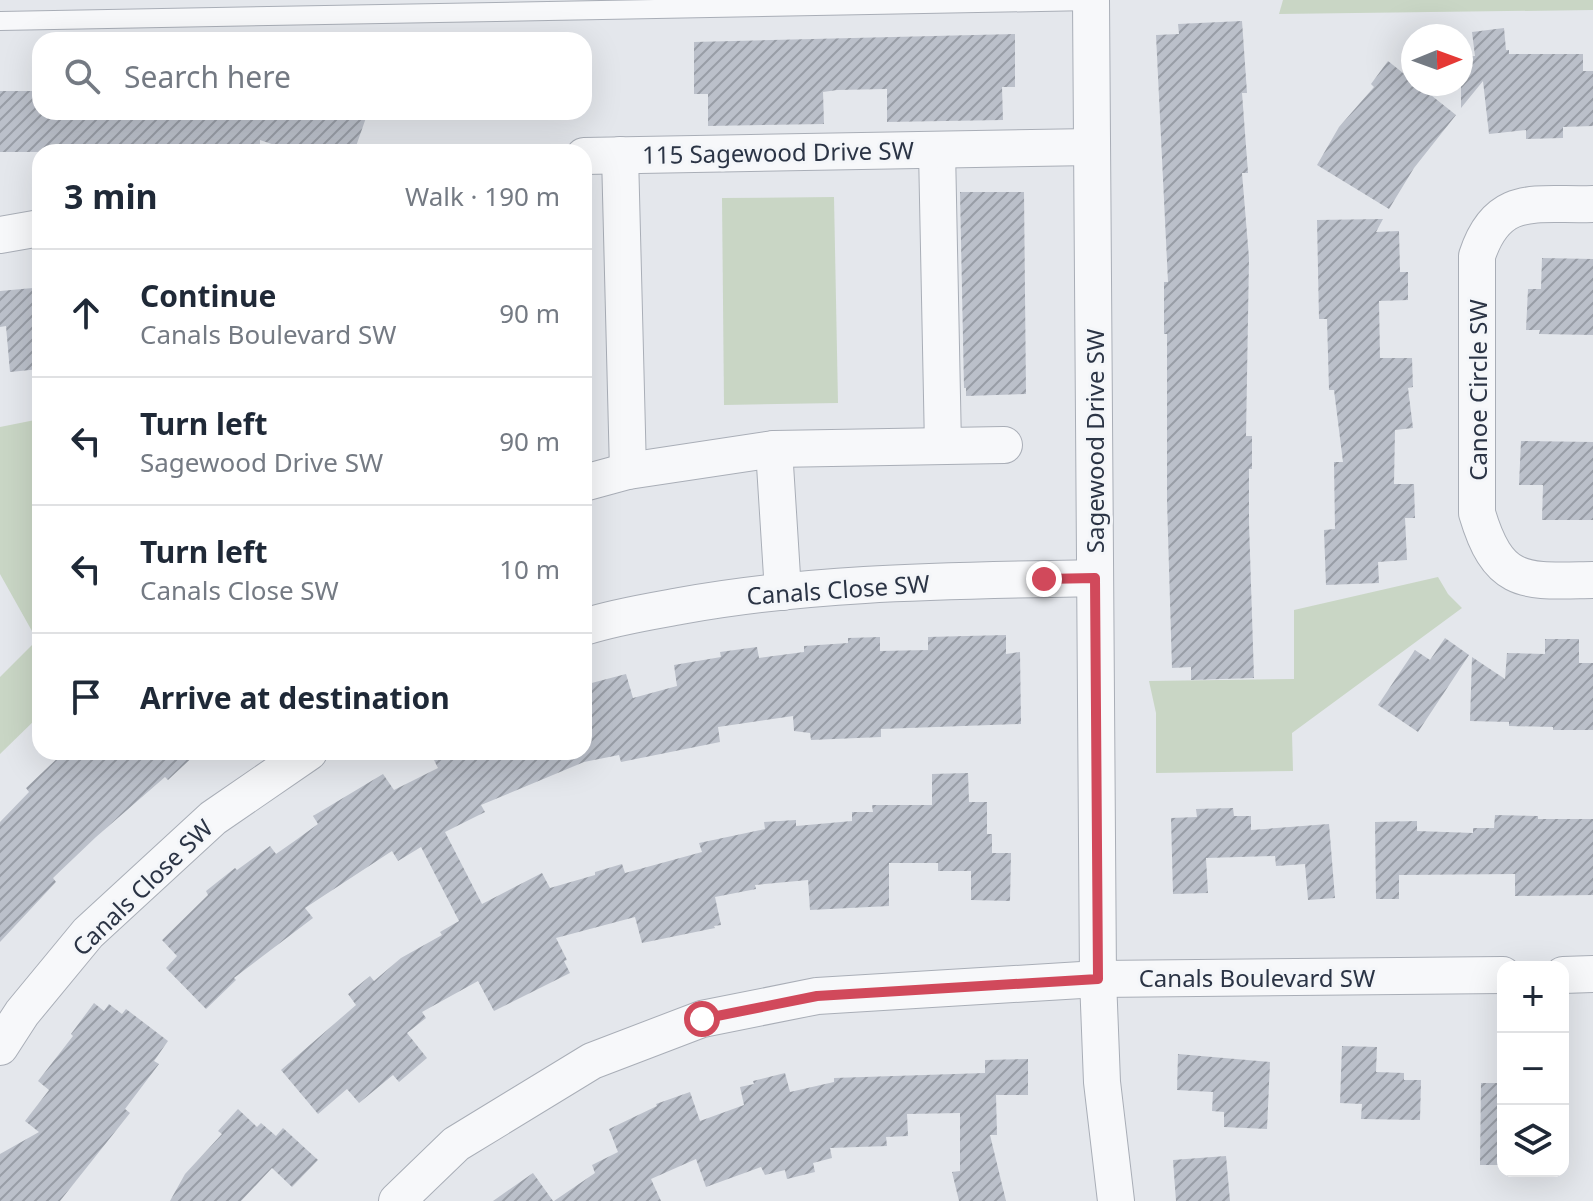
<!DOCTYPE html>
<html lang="en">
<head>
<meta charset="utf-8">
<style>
	:root { --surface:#fff; --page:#f6f6f7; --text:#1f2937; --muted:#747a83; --line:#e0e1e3 }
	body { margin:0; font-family:"Noto Sans",sans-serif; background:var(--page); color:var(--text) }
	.controls { position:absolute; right:24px; bottom:24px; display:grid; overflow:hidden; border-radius:16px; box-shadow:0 8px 32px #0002 }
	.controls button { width:72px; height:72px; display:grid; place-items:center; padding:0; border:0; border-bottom:2px solid var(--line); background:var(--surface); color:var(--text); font:40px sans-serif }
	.compass { position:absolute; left:1401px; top:24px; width:72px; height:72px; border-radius:50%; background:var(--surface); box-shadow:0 8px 32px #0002; rotate:89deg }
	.stop { position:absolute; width:24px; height:24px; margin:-18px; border:6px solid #d1495b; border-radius:50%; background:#fff }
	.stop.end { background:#d1495b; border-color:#fff; box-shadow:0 2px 8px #0008 }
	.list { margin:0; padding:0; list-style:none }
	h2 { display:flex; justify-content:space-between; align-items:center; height:104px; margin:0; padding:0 32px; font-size:34px }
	h2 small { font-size:26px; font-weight:400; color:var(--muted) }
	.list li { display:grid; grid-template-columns:52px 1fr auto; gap:24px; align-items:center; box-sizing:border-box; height:128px; padding:0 32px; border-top:2px solid var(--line) }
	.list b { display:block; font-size:30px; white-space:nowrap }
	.list p { margin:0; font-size:26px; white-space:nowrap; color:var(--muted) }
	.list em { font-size:26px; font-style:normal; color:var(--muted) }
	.icon { flex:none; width:44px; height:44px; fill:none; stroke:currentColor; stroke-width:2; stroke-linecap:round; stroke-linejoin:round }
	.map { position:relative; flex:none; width:1593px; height:1201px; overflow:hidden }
	.search { position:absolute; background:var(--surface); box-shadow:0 8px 32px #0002; left:32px; top:32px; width:560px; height:88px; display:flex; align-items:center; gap:20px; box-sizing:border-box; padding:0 28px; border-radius:24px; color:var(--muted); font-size:30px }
	.panel { position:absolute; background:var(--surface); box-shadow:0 8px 32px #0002; left:32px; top:144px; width:560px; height:616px; border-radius:24px }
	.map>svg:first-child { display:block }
</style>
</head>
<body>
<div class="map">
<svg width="1593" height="1201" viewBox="0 0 1593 1201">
	<defs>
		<pattern id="building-hatch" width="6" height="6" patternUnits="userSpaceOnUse" patternTransform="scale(2)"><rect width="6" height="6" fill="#bbc0ca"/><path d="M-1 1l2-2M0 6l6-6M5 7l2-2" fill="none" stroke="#989da6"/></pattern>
	</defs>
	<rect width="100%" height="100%" fill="#e4e7ec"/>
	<g fill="#c9d6c5">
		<polygon points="1283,0 1593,0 1593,10 1279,14"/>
		<polygon points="834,197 838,403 724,405 722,198"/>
		<polygon points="40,419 40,715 0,754 0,677 37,640 0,574 0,427"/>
		<polygon points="1438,577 1448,594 1462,608 1292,733 1293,771 1156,773 1156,713 1149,681 1294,679 1294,610"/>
	</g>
	<g fill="url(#building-hatch)">
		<polygon points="1242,21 1247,93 1242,93 1248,173 1242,173 1249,258 1246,436 1252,436 1252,469 1249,469 1249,523 1254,678 1191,680 1191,667 1172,668 1167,501 1167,334 1164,334 1164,282 1168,282 1156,35 1179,34 1178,24"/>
		<polygon points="1504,28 1506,50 1509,50 1509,54 1583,54 1583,71 1593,71 1593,126 1563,127 1563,138 1526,139 1526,130 1489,134 1483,81 1461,108 1461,57 1475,56 1472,32"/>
		<polygon points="1015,34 1015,87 1002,87 1003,120 887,122 887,89 837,90 823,92 824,124 708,126 708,94 694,94 694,42"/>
		<polygon points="1388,61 1413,81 1413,84 1417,84 1456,115 1414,168 1389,209 1317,165 1339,127 1374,87 1371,84"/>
		<polygon points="0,91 40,91 40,112 368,112 354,152 295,152 260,140 260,152 0,152"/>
		<polygon points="960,192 1024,192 1026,394 966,396 966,388 964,388"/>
		<polygon points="1383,219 1376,232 1399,231 1400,272 1408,272 1408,300 1379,301 1380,358 1412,358 1413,387 1408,388 1413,428 1395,430 1394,484 1414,484 1415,518 1405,518 1407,560 1378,562 1379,583 1326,585 1324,530 1335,529 1334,462 1343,462 1334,390 1329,390 1327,319 1319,319 1317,220"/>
		<polygon points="1542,258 1593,259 1593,335 1539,334 1540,330 1526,330 1528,289 1541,289"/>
		<polygon points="33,288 34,302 40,301 40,369 10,372 6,326 0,327 0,291"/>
		<polygon points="1521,441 1593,442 1593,520 1542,520 1543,485 1519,485"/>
		<polygon points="1006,635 1006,654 1020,652 1021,724 881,729 881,737 811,740 810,733 794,731 793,716 718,727 720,742 621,762 619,755 584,762 481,805 485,812 445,832 482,904 542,873 550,888 595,875 595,872 622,864 625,873 702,852 699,843 765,829 764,822 796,820 796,826 852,821 852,812 873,812 872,805 932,805 932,774 968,773 969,802 987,802 987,834 992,834 992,853 1011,853 1010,901 971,900 971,871 938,871 938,863 889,863 889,906 810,910 808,880 755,885 756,889 715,897 721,925 714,926 715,928 642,943 635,917 556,938 567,960 564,961 570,973 494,1011 478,981 422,1012 426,1018 407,1033 427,1058 399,1082 393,1075 359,1103 347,1089 318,1114 281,1070 356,1005 348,994 370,976 374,981 401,958 442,935 440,932 459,921 421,847 398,861 392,851 305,908 313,918 234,978 236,980 206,1009 166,968 177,956 162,940 208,895 206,891 235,868 237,870 270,846 276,854 296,840 318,824 313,816 383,774 394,790 438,768 430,752 584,752 584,685 626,674 633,698 677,686 674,665 721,657 720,652 757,647 759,658 804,652 804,646 848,643 848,638 880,637 880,651 928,650 928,637"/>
		<polygon points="1445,638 1469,655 1418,732 1378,705 1415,650 1430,660"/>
		<polygon points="1545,639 1579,639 1579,663 1593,663 1593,730 1553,730 1553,727 1509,726 1509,722 1470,721 1472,657 1505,679 1507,653 1545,654"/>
		<polygon points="64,752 198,752 168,780 165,777 96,837 53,878 56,882 0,942 0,822 29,792 26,788"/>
		<polygon points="1233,808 1234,816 1251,816 1251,830 1329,824 1335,898 1308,900 1305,864 1276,866 1275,856 1206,858 1208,893 1173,894 1171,818 1197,817 1196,809"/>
		<polygon points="1495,815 1538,816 1538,819 1593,819 1593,895 1515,896 1515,874 1399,875 1399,899 1376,899 1375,822 1417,821 1417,831 1473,833 1473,828 1494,828"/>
		<polygon points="94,1003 104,1011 109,1004 122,1014 126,1009 168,1041 154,1061 159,1064 125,1109 130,1113 60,1201 0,1201 0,1154 39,1132 25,1121 49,1090 38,1081 73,1036 71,1034"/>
		<polygon points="1342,1046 1377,1047 1376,1072 1404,1073 1404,1080 1421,1080 1420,1120 1361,1119 1362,1104 1340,1103"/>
		<polygon points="1178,1054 1270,1062 1267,1129 1224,1127 1224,1112 1212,1111 1213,1092 1177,1090"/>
		<polygon points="1028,1059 1028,1095 996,1095 997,1135 990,1135 1006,1201 959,1201 952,1172 960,1171 960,1113 907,1114 908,1136 886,1137 887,1146 830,1148 832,1158 813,1163 815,1172 787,1179 785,1170 765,1175 761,1167 706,1187 696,1159 651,1179 661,1201 554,1201 595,1173 592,1165 618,1152 609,1129 657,1106 656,1104 690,1092 700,1121 744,1105 740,1087 754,1084 753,1081 785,1073 790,1092 834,1082 834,1078 985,1073 985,1060"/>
		<polygon points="1481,1083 1503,1083 1503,1165 1480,1165"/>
		<polygon points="238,1109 257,1127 261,1123 276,1136 283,1128 318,1160 292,1187 272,1168 241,1201 170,1201 185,1174 222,1134 218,1131"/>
		<polygon points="1226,1156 1230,1201 1176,1201 1173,1160"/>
		<polygon points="533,1173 553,1201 493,1201"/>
	</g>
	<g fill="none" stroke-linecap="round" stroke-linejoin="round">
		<g stroke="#a9aeb7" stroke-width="20">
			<polyline id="lane" points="0,21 1091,1"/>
		</g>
		<g stroke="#a9aeb7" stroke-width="38">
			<g id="street">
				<polyline points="1091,0 1098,979 1102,1082 1116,1201"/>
				<polyline points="937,150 943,446"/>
				<polyline points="620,155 628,471"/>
				<polyline points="584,156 1092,147"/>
				<path d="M1593 204C1536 206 1498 192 1477 256V513C1499 587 1525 581 1593 580"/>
				<polyline points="0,235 40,228"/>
				<polyline points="774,449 783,592"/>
				<polyline points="584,483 628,471 774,449 1004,445"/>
				<path d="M584 627C615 617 647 612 680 606 817 581 956 581 1095 578"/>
				<polyline points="1563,975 1593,974"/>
				<polyline points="0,1047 22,1013 88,933 213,818 309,752"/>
				<polyline points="397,1201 456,1144 592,1061 702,1019 817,996 1098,979 1503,975"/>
			</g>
		</g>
		<use href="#lane" stroke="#f7f8fa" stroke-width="18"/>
		<use href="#street" stroke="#f7f8fa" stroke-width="36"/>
	</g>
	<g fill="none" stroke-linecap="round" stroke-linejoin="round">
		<polyline stroke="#d1495b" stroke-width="10" points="702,1019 817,996 1098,979 1095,578 1044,579"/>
	</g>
	<g text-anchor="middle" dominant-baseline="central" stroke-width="6" stroke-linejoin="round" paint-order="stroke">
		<g font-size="24" fill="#2b3445" stroke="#f4f6f9">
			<text transform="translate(778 152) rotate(-1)">115 Sagewood Drive SW</text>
			<text transform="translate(1477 390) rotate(-90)">Canoe Circle SW</text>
			<text transform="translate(1094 441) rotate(-90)">Sagewood Drive SW</text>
			<text transform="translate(838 589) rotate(-4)">Canals Close SW</text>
			<text transform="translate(142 887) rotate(-44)">Canals Close SW</text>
			<text x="1257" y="977">Canals Boulevard SW</text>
		</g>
	</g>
</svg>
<div class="controls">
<button>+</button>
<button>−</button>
<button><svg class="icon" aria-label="layers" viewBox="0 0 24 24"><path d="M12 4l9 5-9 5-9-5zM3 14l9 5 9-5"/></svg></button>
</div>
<svg class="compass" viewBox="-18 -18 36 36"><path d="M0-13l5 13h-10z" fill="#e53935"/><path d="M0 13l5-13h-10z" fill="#747a83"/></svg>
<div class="stop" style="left:702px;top:1019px"></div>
<div class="stop end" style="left:1044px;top:579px"></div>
<div class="search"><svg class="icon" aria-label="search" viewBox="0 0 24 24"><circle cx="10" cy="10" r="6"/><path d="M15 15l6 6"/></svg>Search here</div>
<section class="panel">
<h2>3 min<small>Walk · 190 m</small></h2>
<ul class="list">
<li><svg class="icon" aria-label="ahead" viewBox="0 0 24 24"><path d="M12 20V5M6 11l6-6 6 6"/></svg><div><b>Continue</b><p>Canals Boulevard SW</p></div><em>90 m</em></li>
<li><svg class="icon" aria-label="left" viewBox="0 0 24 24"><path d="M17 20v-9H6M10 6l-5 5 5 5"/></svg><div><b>Turn left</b><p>Sagewood Drive SW</p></div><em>90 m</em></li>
<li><svg class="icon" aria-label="left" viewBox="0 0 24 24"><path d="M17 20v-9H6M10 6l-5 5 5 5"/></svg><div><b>Turn left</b><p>Canals Close SW</p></div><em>10 m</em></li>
<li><svg class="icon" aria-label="arrive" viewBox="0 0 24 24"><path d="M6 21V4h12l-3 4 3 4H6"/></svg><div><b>Arrive at destination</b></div></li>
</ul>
</section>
</div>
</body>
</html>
